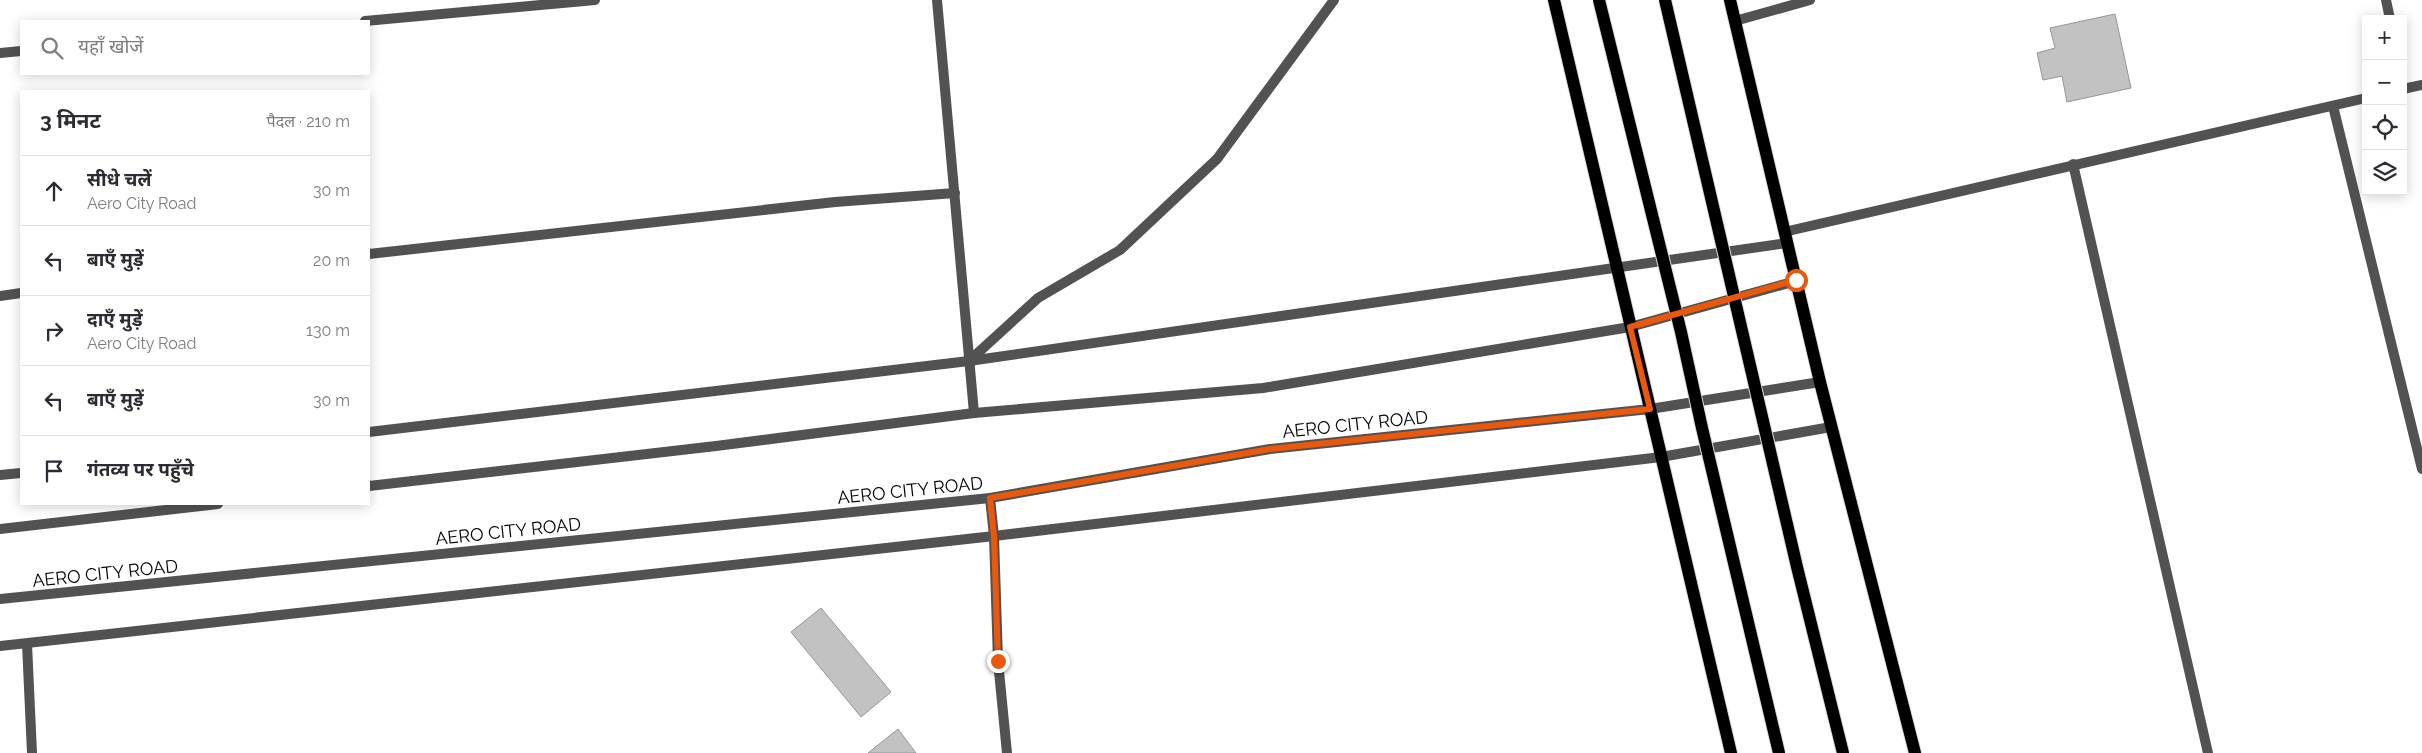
<!DOCTYPE html>
<html lang="hi">
<head>
<meta charset="utf-8">
<style>
	:root { --surface:#fff; --page:#f2f2f3; --text:#2b2b33; --muted:#7c7c81; --line:#e1e1e2 }
	body { margin:0; font-family:Raleway,"Noto Sans Devanagari",sans-serif; background:var(--page); color:var(--text) }
	.controls { position:absolute; right:15px; top:15px; display:grid; overflow:hidden; border-radius:0px; box-shadow:0 2px 12px #0003 }
	.controls button { width:45px; height:45px; display:grid; place-items:center; padding:0; border:0; border-bottom:1px solid var(--line); background:var(--surface); color:var(--text); font:25px sans-serif }
	.stop { position:absolute; width:15px; height:15px; margin:-11px; border:4px solid #ea580c; border-radius:50%; background:#fff }
	.stop.end { background:#ea580c; border-color:#fff; box-shadow:0 1px 5px #0008 }
	.list { margin:0; padding:0; list-style:none }
	h2 { display:flex; justify-content:space-between; align-items:center; height:65px; margin:0; padding:0 20px; font-size:21px }
	h2 small { font-size:16px; font-weight:400; color:var(--muted) }
	.list li { display:grid; grid-template-columns:32px 1fr auto; gap:15px; align-items:center; box-sizing:border-box; height:70px; padding:0 20px; border-top:1px solid var(--line) }
	.list b { display:block; font-size:19px; white-space:nowrap }
	.list p { margin:0; font-size:16px; white-space:nowrap; color:var(--muted) }
	.list em { font-size:16px; font-style:normal; color:var(--muted) }
	.icon { flex:none; width:28px; height:28px; fill:none; stroke:currentColor; stroke-width:2; stroke-linecap:round; stroke-linejoin:round }
	.map { position:relative; flex:none; width:2422px; height:753px; overflow:hidden }
	.search { position:absolute; background:var(--surface); box-shadow:0 2px 12px #0003; left:20px; top:20px; width:350px; height:55px; display:flex; align-items:center; gap:12px; box-sizing:border-box; padding:0 18px; border-radius:0px; color:var(--muted); font-size:19px }
	.panel { position:absolute; background:var(--surface); box-shadow:0 2px 12px #0003; left:20px; top:90px; width:350px; height:415px; border-radius:0px }
	.map>svg:first-child { display:block }
</style>
</head>
<body>
<div class="map">
<svg width="2422" height="753" viewBox="0 0 2422 753">
	<rect width="100%" height="100%" fill="#fff"/>
	<g fill="#c2c2c2" stroke="#969696">
		<polygon points="2115,14 2131,88 2067,102 2062,76 2043,80 2037,53 2055,48 2050,28"/>
		<polygon points="821,608 891,692 861,717 791,632"/>
		<polygon points="898,729 916,753 868,753"/>
	</g>
	<g fill="none" stroke-linecap="round" stroke-linejoin="round">
		<g stroke="#dbdbdb" stroke-width="14">
			<g id="primary">
				<polyline points="1554,0 1731,753"/>
				<polyline points="1730,0 1820,382 1915,753"/>
			</g>
		</g>
		<polyline stroke="#525252" stroke-width="10" points="990,498 994,536 998,661 1007,753"/>
		<g stroke="#525252" stroke-width="10">
			<polyline points="937,0 974,413"/>
			<polyline points="2386,0 2390,19"/>
			<polyline points="365,21 595,0"/>
			<polyline points="1735,21 1810,0"/>
			<polyline points="0,53 21,51"/>
			<polyline points="2403,89 2422,85"/>
			<polyline points="2333,106 2422,469"/>
			<polyline points="2073,164 2208,753"/>
			<polyline points="1784,232 2366,98"/>
			<polyline points="369,254 835,202 955,193"/>
			<polyline points="0,296 21,293"/>
			<polyline points="969,361 1038,298 1120,250 1217,159 1334,0"/>
			<polyline points="369,432 969,361 1787,243"/>
			<polyline points="0,475 21,473"/>
			<polyline points="27,644 32,753"/>
			<polyline points="0,646 994,536 1661,457 1831,427"/>
		</g>
		<g stroke="#525252" stroke-width="10">
			<polyline points="369,486 716,446 974,413 1263,388 1630,327 1796,281"/>
			<polyline points="0,529 218,504"/>
			<polyline points="0,599 990,498 1270,449 1650,409 1820,382"/>
		</g>
		<use href="#primary" stroke="#000" stroke-width="12"/>
		<g stroke="#dbdbdb" stroke-width="14" stroke-linecap="butt">
			<g id="primary-bridge">
				<polyline points="1599,0 1681,332 1702,428 1779,753"/>
				<polyline points="1665,0 1797,567 1843,753"/>
			</g>
		</g>
		<use href="#primary-bridge" stroke="#000" stroke-width="12"/>
	</g>
	<g fill="none" stroke-linecap="round" stroke-linejoin="round">
		<polyline stroke="#ea580c" stroke-width="6" points="998,661 994,536 990,498 1270,449 1650,409 1630,327 1796,280"/>
	</g>
	<g text-anchor="middle" dominant-baseline="central" stroke-width="4" stroke-linejoin="round" paint-order="stroke">
		<g font-size="18" fill="#000" stroke="#fff">
			<text transform="translate(1355 424) rotate(-6)">AERO CITY ROAD</text>
			<text transform="translate(910 490) rotate(-6)">AERO CITY ROAD</text>
			<text transform="translate(508 531) rotate(-6)">AERO CITY ROAD</text>
			<text transform="translate(105 573) rotate(-6)">AERO CITY ROAD</text>
		</g>
	</g>
</svg>
<div class="controls">
<button>+</button>
<button>−</button>
<button><svg class="icon" aria-label="locate" viewBox="0 0 24 24"><circle cx="12" cy="12" r="6"/><path d="M12 2v4M12 18v4M2 12h4M18 12h4"/></svg></button>
<button><svg class="icon" aria-label="layers" viewBox="0 0 24 24"><path d="M12 4l9 5-9 5-9-5zM3 14l9 5 9-5"/></svg></button>
</div>
<div class="stop" style="left:1796px;top:280px"></div>
<div class="stop end" style="left:998px;top:661px"></div>
<div class="search"><svg class="icon" aria-label="search" viewBox="0 0 24 24"><circle cx="10" cy="10" r="6"/><path d="M15 15l6 6"/></svg>यहाँ खोजें</div>
<section class="panel">
<h2>3 मिनट<small>पैदल · 210 m</small></h2>
<ul class="list">
<li><svg class="icon" aria-label="ahead" viewBox="0 0 24 24"><path d="M12 20V5M6 11l6-6 6 6"/></svg><div><b>सीधे चलें</b><p>Aero City Road</p></div><em>30 m</em></li>
<li><svg class="icon" aria-label="left" viewBox="0 0 24 24"><path d="M17 20v-9H6M10 6l-5 5 5 5"/></svg><div><b>बाएँ मुड़ें</b></div><em>20 m</em></li>
<li><svg class="icon" aria-label="right" viewBox="0 0 24 24"><path d="M7 20v-9h11M14 6l5 5-5 5"/></svg><div><b>दाएँ मुड़ें</b><p>Aero City Road</p></div><em>130 m</em></li>
<li><svg class="icon" aria-label="left" viewBox="0 0 24 24"><path d="M17 20v-9H6M10 6l-5 5 5 5"/></svg><div><b>बाएँ मुड़ें</b></div><em>30 m</em></li>
<li><svg class="icon" aria-label="arrive" viewBox="0 0 24 24"><path d="M6 21V4h12l-3 4 3 4H6"/></svg><div><b>गंतव्य पर पहुँचे</b></div></li>
</ul>
</section>
</div>
</body>
</html>
